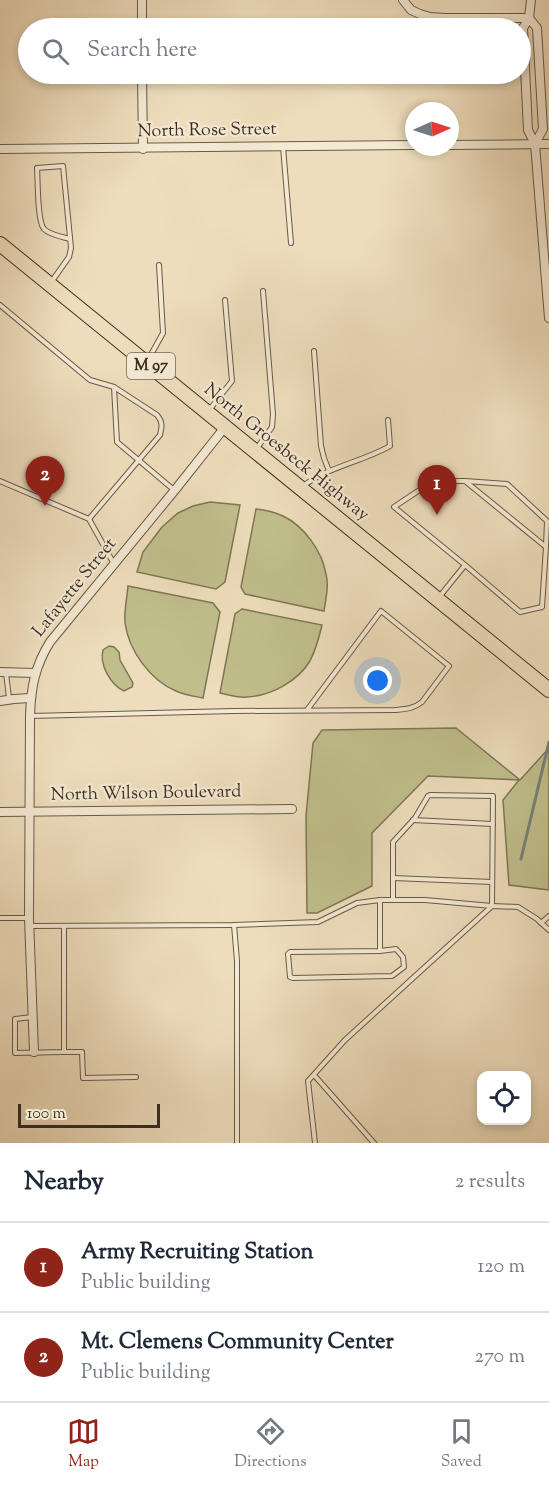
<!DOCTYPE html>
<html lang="en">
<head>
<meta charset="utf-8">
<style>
	:root { --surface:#fff; --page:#f2f2f3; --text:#1f2937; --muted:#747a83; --line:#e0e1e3; --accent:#8f2418 }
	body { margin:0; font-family:"Sorts Mill Goudy",serif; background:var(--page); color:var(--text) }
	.controls { position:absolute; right:18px; bottom:18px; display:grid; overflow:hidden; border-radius:12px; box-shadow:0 3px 9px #0003 }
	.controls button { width:54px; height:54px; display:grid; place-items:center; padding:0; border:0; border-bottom:2px solid var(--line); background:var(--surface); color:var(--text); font:30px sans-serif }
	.compass { position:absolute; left:405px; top:102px; width:54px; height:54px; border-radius:50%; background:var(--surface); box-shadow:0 3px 9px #0003; rotate:87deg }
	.scale { position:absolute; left:18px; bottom:15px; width:142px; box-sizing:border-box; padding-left:6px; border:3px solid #3c2f21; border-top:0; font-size:16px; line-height:21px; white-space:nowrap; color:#3c2f21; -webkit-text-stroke:4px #f4e9d3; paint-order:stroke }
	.you { position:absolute; left:378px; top:681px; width:21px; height:21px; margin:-15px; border:4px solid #fff; border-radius:50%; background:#1a73e8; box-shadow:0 0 0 9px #1a73e833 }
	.badge { display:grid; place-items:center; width:39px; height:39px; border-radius:50%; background:var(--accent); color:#fff; font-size:20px; font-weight:700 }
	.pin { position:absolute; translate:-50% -50px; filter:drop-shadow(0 2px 3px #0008) }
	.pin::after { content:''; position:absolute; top:32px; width:21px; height:18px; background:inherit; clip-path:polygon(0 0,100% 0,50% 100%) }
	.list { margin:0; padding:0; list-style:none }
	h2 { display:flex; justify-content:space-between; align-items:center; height:78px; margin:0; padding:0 24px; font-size:26px }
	h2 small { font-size:20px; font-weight:400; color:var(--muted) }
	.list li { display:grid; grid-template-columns:39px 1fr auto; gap:18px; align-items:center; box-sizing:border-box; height:90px; padding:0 24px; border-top:2px solid var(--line) }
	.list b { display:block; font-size:22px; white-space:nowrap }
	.list p { margin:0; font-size:20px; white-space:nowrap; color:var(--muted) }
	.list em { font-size:20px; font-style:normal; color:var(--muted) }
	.icon { flex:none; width:33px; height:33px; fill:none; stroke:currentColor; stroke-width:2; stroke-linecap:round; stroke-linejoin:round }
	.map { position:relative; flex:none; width:549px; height:1143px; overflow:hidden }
	.search { position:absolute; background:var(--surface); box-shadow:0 3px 9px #0003; left:18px; right:18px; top:18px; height:66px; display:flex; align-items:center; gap:15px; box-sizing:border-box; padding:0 21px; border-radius:33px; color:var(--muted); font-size:22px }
	.sheet { height:258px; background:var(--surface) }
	nav { display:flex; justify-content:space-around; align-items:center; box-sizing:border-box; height:84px; border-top:2px solid var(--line); background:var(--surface); font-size:16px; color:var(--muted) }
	nav a { display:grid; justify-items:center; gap:3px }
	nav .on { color:var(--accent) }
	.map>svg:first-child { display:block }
</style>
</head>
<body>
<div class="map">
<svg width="549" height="1143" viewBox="0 0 549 1143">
	<rect width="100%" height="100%" fill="#eeddbc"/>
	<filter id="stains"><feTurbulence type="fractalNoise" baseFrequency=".00333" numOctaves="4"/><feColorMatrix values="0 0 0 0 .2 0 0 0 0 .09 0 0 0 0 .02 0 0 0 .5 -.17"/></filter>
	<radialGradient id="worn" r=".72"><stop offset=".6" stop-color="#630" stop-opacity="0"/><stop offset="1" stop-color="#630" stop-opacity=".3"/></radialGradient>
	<g fill="#c0bf8c" stroke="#7e7756" stroke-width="1.5">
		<polygon points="210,502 240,505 225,582 216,589 137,572 143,552 162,527 178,513 193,506"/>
		<path d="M256 509C265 510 274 512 283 516 304 526 322 551 326 574 329 586 326 598 324 611L245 594 241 587Z"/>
		<path d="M128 586 213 603 220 612 203 698C193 696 184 695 176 691 150 680 129 651 125 623 124 611 127 598 128 586Z"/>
		<path d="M242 609 322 625C319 638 316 649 310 661 298 681 271 696 247 697 238 698 229 695 220 693L235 614Z"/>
		<path d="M109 646 114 647 119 652 120 660 133 683 132 687 124 691C111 685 99 665 103 650Z"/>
		<polygon points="456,728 520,780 549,748 549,890 509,885 503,800 519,780 428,776 372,833 372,886 317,913 307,913 306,816 313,743 322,730"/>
	</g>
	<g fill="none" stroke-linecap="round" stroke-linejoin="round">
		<polyline stroke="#75837b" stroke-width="3" points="521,859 549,742"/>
		<g stroke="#685a48" stroke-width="6">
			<g id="service">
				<polyline points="283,147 291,243"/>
				<path d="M52 281 69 257 71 248 63 166 37 168C38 180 37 221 44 229 50 235 63 237 70 239"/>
				<polyline points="0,305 90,380 114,387 117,442 174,490"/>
				<polyline points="314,351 321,446 324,458 329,471"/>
				<polyline points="148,360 163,333 159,265"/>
				<polyline points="210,409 232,381 225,300"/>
				<polyline points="257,448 272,427 273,414 263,291"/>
				<polyline points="0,481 89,519"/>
				<polyline points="465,481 507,484 547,521 546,546"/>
				<path d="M303 486C330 466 362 462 390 446L388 420"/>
				<path d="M114 564 89 519 160 435C162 427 163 422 157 415L114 387"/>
				<polyline points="440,596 465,565 520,612 542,607 546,547 465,481 433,481 394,507 465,565"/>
				<polyline points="6,673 9,698"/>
				<path d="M30 716 234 711 395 710C406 709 413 709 422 702L449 666 381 611 307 710"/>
				<polyline points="413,820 493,824"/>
				<polyline points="393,878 492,882"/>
				<polyline points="0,918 29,918"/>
				<polyline points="541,923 549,916"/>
				<polyline points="234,925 237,961 237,1143"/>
				<polyline points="30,926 234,925 318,922 357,903 380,900 425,900 492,906 493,796 430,795 428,796 415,818 393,842 393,900"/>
				<polyline points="380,951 290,952 288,954 290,977 293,978 392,976 404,967 403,957 396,949 380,951 380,900"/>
				<polyline points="32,1017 15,1019 15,1053 64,1052 64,926"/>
				<polyline points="64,1052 82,1052 83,1078 136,1077"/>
				<polyline points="314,1075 374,1143"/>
				<polyline points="315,1143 308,1081 345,1040 492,906 518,907 537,919 549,930"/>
			</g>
		</g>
		<g stroke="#685a48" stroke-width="10">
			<g id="minor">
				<polyline points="142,0 142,28"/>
				<polyline points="403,0 411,10 420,14 430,17 445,18 529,18 531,0"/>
				<polyline points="142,74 143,149"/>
				<polyline points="535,144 543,129 537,28 529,18 523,28 528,130 535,144 549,318"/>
				<polyline points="450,145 549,144"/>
				<polyline points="0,149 414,145"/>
				<polyline points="0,672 35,673"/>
				<polyline points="0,701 14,699 30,698"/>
				<polyline points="0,812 292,809"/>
				<path d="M34 1052 29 918 30 716C31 687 35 666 50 642L175 490 225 427"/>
			</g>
		</g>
		<g stroke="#3c2f21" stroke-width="16">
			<polyline id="primary" points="0,244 549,690"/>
		</g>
		<use href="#service" stroke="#f4e9d3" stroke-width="4"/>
		<use href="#minor" stroke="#f4e9d3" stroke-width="8"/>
		<use href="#primary" stroke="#eeddbc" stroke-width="14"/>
	</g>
	<g text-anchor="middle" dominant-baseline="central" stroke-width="4.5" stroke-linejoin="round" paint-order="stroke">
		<rect fill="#f4e9d3" stroke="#736756" stroke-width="1.5" x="127" y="353" width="48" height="26" rx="4.5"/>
		<g font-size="16" font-weight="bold" fill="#3c2f21">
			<text x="151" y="366">M 97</text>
		</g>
		<g font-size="18" fill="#3c2f21" stroke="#f4e9d3">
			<text transform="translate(207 131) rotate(-1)">North Rose Street</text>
			<text transform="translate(286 453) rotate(39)">North Groesbeck Highway</text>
			<text transform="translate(75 588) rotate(-51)">Lafayette Street</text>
			<text transform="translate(146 794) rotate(-1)">North Wilson Boulevard</text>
		</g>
	</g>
	<rect width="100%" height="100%" filter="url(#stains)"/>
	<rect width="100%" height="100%" fill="url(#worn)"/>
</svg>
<div class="controls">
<button><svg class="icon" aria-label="locate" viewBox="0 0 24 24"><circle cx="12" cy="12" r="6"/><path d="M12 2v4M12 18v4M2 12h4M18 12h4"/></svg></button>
</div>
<svg class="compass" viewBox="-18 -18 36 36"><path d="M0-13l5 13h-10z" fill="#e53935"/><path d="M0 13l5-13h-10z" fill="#747a83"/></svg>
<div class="scale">100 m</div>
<div class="you"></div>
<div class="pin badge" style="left:437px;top:515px">1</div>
<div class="pin badge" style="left:45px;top:506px">2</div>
<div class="search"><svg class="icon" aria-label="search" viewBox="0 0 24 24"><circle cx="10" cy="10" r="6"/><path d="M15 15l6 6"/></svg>Search here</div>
</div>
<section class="sheet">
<h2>Nearby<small>2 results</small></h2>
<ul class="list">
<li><span class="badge">1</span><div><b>Army Recruiting Station</b><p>Public building</p></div><em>120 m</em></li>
<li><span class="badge">2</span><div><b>Mt. Clemens Community Center</b><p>Public building</p></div><em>270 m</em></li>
</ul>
</section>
<nav>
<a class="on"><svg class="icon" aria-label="map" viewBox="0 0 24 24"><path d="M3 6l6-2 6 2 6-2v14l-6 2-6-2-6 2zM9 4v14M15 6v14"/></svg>Map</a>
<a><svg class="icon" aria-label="directions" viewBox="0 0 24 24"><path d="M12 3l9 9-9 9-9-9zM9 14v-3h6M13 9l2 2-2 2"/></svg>Directions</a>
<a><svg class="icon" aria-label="saved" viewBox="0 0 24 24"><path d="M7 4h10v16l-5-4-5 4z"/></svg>Saved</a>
</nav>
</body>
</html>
